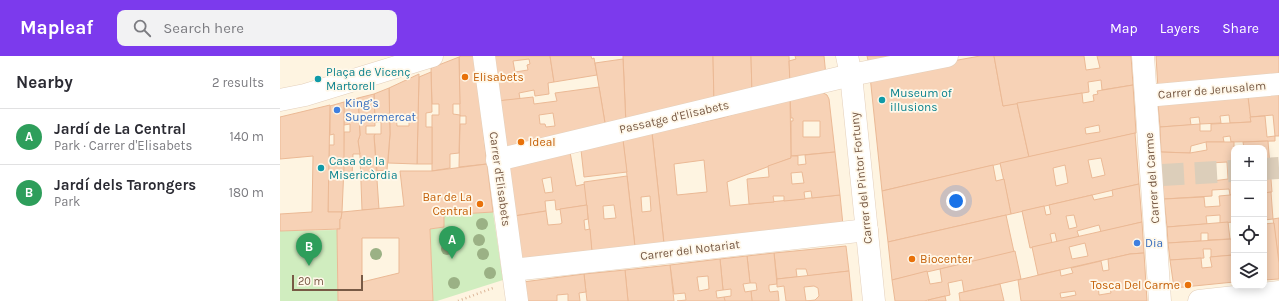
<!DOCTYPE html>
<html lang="en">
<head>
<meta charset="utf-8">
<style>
	:root { --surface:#fff; --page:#f2f2f3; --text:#2b2b33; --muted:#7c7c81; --line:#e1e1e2; --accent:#7c3aed }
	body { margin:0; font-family:Karla,sans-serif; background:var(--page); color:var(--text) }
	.controls { position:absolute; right:12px; bottom:12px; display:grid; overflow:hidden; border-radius:8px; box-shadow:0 2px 10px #0003 }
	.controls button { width:36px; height:36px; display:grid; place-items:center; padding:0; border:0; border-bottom:1px solid var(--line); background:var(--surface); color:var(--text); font:20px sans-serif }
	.scale { position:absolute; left:12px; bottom:10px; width:71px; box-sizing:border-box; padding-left:4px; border:2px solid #785a45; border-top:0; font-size:11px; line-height:14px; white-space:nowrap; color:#785a45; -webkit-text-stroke:3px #fff8ea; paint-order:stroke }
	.you { position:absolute; left:676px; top:145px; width:14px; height:14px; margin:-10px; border:3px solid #fff; border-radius:50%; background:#1a73e8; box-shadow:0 0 0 6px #1a73e833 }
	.badge { display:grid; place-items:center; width:26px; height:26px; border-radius:50%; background:var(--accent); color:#fff; font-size:13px; font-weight:700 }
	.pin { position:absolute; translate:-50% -33px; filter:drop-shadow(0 1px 2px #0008) }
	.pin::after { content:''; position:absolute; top:21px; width:14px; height:12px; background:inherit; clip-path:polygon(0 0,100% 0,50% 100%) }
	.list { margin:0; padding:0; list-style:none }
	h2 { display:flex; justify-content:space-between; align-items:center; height:52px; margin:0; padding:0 16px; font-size:17px }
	h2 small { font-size:13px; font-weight:400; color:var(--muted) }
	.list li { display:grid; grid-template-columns:26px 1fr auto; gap:12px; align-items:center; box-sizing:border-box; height:56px; padding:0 16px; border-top:1px solid var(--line) }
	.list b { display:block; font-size:15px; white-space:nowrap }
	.list p { margin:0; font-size:13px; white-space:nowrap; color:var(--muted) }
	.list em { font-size:13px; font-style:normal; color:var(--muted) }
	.icon { flex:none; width:22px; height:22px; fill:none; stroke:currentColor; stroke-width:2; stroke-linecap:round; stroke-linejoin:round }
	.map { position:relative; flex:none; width:999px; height:245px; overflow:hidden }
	header { display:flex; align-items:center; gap:24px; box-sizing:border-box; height:56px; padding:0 20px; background:var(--accent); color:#fff }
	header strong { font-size:19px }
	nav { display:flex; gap:22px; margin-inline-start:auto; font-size:14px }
	.search { width:280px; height:36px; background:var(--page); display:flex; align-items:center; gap:10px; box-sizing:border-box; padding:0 14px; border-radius:8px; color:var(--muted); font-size:15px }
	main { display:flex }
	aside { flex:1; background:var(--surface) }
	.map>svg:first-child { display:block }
</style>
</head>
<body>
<header>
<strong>Mapleaf</strong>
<div class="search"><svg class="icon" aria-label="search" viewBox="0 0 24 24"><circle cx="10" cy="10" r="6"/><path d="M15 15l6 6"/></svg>Search here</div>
<nav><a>Map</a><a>Layers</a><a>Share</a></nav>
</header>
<main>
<aside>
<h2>Nearby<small>2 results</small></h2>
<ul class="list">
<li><span class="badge" style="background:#2e9e5b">A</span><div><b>Jardí de La Central</b><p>Park · Carrer d'Elisabets</p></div><em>140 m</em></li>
<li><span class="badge" style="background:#2e9e5b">B</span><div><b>Jardí dels Tarongers</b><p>Park</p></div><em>180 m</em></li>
</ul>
</aside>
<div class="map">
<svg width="999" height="245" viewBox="0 0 999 245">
	<rect width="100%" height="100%" fill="#fef4e1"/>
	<g fill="#d0edbf">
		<polygon points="213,156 223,224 157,245 153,245 150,173 164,171 164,159"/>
		<polygon points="57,174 58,245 0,245 0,175"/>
	</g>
	<g fill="#f7d2b6" stroke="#ebb995" fill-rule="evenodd">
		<polygon points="181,0 195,0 207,108 179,111 180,68 186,68 186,60 180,60 179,1"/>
		<path d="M210 0H270L274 26 268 27 269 38 255 40 254 34 239 37 240 43 217 45ZM249 3 250 8 247 9 248 14 235 16 233 5Z"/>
		<polygon points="270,0 311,0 312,3 314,2 317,19 274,26"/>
		<polygon points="343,0 433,0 434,49 346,69"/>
		<polygon points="433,0 471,0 472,39 434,49"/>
		<polygon points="471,0 509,0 510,29 472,39"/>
		<polygon points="515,0 544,0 546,20 510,29 509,5 516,3"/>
		<polygon points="587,0 631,0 589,8"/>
		<polygon points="700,0 714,0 723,50 737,47 749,101 602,135 590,20"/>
		<polygon points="714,0 804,0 806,14 820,12 817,0 851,0 853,29 822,34 821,24 808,26 809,36 723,50"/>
		<polygon points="876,0 999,0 999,20 878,33"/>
		<polygon points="179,1 180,48 173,48 173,58 180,59 179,97 170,98 170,112 152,115 152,59 159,59 159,48 152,48 151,12"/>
		<polygon points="343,3 346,69 326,73 315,7"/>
		<polygon points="151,16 152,56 146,57 146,71 152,71 152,108 137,108 139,21"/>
		<path d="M139 18 137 108 108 107 110 78 109 32ZM116 58 129 59V70H117Z"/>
		<path d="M853 29 856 77 749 101 737 47 802 37 803 47 814 45 813 39 818 38 817 35ZM819 69 820 76 806 78 805 72Z"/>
		<path d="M319 31 326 73 225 97 217 45 253 41 254 48 277 45 275 37ZM273 57 275 70 266 71 265 68H260L259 59Z"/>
		<polygon points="109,32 110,78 107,114 97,115 94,80 95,78 101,78 101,66 95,66 94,38"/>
		<path d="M540 35 547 39 549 43 555 96 511 100V65H513V62H511L510 41ZM523 65H540V81H523Z"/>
		<polygon points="999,37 999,80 995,80 993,59 970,61 968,41"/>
		<polygon points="94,38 95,70 86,70 86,78 95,78 94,80 99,153 82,154 80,100 78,85 80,79 78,42"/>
		<path d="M510 41 511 102 447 126 450 150 560 139 563 169 384 188 372 77 441 62ZM424 104 427 136 397 139 394 108Z"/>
		<polygon points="968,41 971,66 950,67 949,59 940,60 941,67 920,68 919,61 910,62 911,69 880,71 878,48"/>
		<polygon points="78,42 80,79 78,85 80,98 73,98 72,121 63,121 64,76 70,76 70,68 64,69 64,46"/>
		<polygon points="64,46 64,111 62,156 48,156 49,89 54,89 54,78 50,79 50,50"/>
		<polygon points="50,49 48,156 62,156 61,163 60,163 60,173 0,175 0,158 32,156 33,100 0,103 0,61"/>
		<polygon points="985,60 987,81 995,80 995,85 951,86 950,80 943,81 944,86 926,86 911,90 910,97 881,96 880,71 920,68 920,75 931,75 931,68 971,66 970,61"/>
		<path d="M372 77 384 188 355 191 343 84ZM370 140 371 155 362 156 361 141Z"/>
		<path d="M855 77 859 128 731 158 720 107ZM821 102 825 119 812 122 808 104ZM785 109 788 127 776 130 773 112Z"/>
		<polygon points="343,84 347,116 304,121 301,94"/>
		<polygon points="988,85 992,136 984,137 984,92 964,92 963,86"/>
		<path d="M926 86H954V139H950L949 133 932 134V140L884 143 880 96 910 97 927 94ZM947 106 948 123 932 125 930 107Z"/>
		<path d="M290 96 296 130 305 128 307 149 276 154 275 144 265 145 266 155 234 160 227 111ZM271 121 273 136 265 137 262 123Z"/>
		<path d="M555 96 560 139 532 142 531 135 524 136 525 143 504 145V140H493L494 146 469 148 467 123 489 121 488 110 511 102V100H518V109L526 108 525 99ZM522 116 524 127 512 128 511 117Z"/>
		<path d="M207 108 213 156 164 159V171L150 173 153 245H58L57 173H60V163H61L62 156 124 150 120 115H152ZM82 182H119V217L82 226Z"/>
		<polygon points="713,109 716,125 724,123 731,158 608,186 602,135"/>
		<path d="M347 120 355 191 312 196 304 126ZM334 149 336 162 324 163 323 150Z"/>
		<path d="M859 128 862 166 821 176 819 169 797 175 799 181 777 186 775 177 770 178 772 187 750 192 742 155 764 150 766 159 771 158 769 149 812 139 814 144 833 140 832 134ZM794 159 797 171 789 173 786 160Z"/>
		<polygon points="991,136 993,163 984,164 984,137"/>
		<polygon points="950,139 954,139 954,166 940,167 940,159 926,160 927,168 887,171 884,143 924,141 925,151 940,150 939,140"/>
		<polygon points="307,149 308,163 304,164 305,174 310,173 312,196 241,204 234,160 266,155 268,169 280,168 282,167 280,153"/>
		<polygon points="726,159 734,196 612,224 608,186"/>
		<polygon points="999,162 999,207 993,163"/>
		<path d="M862 166 864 197 850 198 758 219 752 191ZM805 187 808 200 792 203 789 191Z"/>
		<polygon points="948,166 950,183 928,184 928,177 921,177 921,185 888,187 887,171"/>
		<polygon points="994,167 999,207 999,223 984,224 984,168"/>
		<polygon points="952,183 953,199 931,201 931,193 923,193 924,202 890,204 888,187"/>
		<polygon points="566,190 569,215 528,220 526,213 516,213 517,221 497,223 494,197"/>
		<polygon points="735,195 741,223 684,236 682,224 668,227 670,239 644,245 615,245 612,224 647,215 650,228 662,226 660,213"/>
		<polygon points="494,197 497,228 489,229 489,233 490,236 498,235 499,245 472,245 471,235 477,234 476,227 470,227 467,200"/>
		<path d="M864 197 867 245H741L738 224 780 214 781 220 793 217 791 212 821 205 823 215 829 214 828 203 850 198ZM829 227 831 237 819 239 818 228ZM795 235 796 239 781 242 780 237Z"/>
		<polygon points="953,199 954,226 894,232 890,204 921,202 922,212 932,211 930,201"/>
		<polygon points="467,200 470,227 463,228 465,236 471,235 472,245 445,245 444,241 451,240 451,233 443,234 440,203"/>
		<path d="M440 203 443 234 436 235 437 242 444 241 445 245H397L406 244 405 237 394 238 390 209ZM428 220 429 233 419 235 417 221Z"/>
		<polygon points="390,209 394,245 348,245 345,214"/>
		<polygon points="345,214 348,245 307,245 304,218"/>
		<path d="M569 215 572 245H506L504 230 497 231V223ZM534 230 538 232 539 240 535 244 526 245 524 231Z"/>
		<polygon points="304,218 306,236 299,237 300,245 288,245 288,238 277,239 277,245 246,245 243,226"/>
		<polygon points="720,228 724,245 680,245 679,237"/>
		<polygon points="665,240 666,245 649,245 648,244"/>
	</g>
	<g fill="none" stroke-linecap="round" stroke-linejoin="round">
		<g stroke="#dcceba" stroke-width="22" stroke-dasharray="22 11" stroke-linecap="butt">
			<polyline points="984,113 999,112"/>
			<polyline points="882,119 954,115"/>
		</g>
		<g stroke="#e4d0bc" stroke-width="23">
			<g id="minor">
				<polyline points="204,0 237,245"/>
				<polyline points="567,0 571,19 594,245"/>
				<polyline points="863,0 880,245"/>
				<polyline points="866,40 999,28"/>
				<polyline points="0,44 25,39 152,0"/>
				<polyline points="217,104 571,19 667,0"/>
				<polyline points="233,214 587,174"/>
				<polyline points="919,245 999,236"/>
			</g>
		</g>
		<polyline stroke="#dcb699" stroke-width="2.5" stroke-dasharray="1 3" stroke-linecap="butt" points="178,245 213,232"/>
		<use href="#minor" stroke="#fff" stroke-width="22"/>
	</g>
	<g fill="#9bb185">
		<circle cx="202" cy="168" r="6"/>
		<circle cx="199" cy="184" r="6"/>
		<circle cx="167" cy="193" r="6"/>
		<circle cx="96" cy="198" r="6"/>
		<circle cx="203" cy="198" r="6"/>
		<circle cx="210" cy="217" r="6"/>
		<circle cx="174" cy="227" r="6"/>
	</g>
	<g fill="#e8710a" stroke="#fff8ea" stroke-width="1.5">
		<circle cx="185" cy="21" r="4"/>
		<circle cx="241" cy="86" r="4"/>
		<circle cx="200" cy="148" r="4"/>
		<circle cx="632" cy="203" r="4"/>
		<circle cx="908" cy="229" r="4"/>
	</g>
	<g fill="#0f9aa8" stroke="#fff8ea" stroke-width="1.5">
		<circle cx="38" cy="23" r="4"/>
		<circle cx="602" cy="44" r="4"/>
		<circle cx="41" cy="112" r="4"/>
	</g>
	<g fill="#3f7fe0" stroke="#fff8ea" stroke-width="1.5">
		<circle cx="57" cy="54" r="4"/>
		<circle cx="857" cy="187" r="4"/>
	</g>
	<g text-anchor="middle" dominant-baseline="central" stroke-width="3.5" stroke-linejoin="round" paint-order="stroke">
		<g font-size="12" fill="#0d838f" stroke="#fff8ea" text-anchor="start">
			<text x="46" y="16">Plaça de Vicenç<tspan x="46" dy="14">Martorell</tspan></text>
			<text x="610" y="37">Museum of<tspan x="610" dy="14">illusions</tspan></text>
			<text x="49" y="105">Casa de la<tspan x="49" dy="14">Misericòrdia</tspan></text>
		</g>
		<g font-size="12" fill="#c56008" stroke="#fff8ea" text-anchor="start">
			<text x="193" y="21">Elisabets</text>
			<text x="249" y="86">Ideal</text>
			<text x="192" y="141" text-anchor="end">Bar de La<tspan x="192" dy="14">Central</tspan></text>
			<text x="640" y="203">Biocenter</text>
			<text x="900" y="229" text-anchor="end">Tosca Del Carme</text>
		</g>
		<g font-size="12" fill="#785a45" stroke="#fff8ea">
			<text transform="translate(932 34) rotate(-5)">Carrer de Jerusalem</text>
			<text transform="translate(394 61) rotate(-13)">Passatge d'Elisabets</text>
			<text transform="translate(581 122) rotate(-96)">Carrer del Pintor Fortuny</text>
			<text transform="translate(872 122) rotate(-94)">Carrer del Carme</text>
			<text transform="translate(220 123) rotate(82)">Carrer d'Elisabets</text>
			<text transform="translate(410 194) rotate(-7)">Carrer del Notariat</text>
		</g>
		<g font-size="12" fill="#366cbe" stroke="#fff8ea" text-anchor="start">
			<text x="65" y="47">King’s<tspan x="65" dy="14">Supermercat</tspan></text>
			<text x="865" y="187">Dia</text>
		</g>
	</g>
</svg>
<div class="controls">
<button>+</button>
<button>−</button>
<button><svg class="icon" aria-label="locate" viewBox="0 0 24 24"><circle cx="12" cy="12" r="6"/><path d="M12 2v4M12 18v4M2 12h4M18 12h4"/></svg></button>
<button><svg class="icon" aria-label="layers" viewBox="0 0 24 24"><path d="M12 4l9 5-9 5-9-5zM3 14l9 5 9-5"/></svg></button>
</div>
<div class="scale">20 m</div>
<div class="you"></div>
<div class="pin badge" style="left:172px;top:203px;background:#2e9e5b">A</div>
<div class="pin badge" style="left:29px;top:210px;background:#2e9e5b">B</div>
</div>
</main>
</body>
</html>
